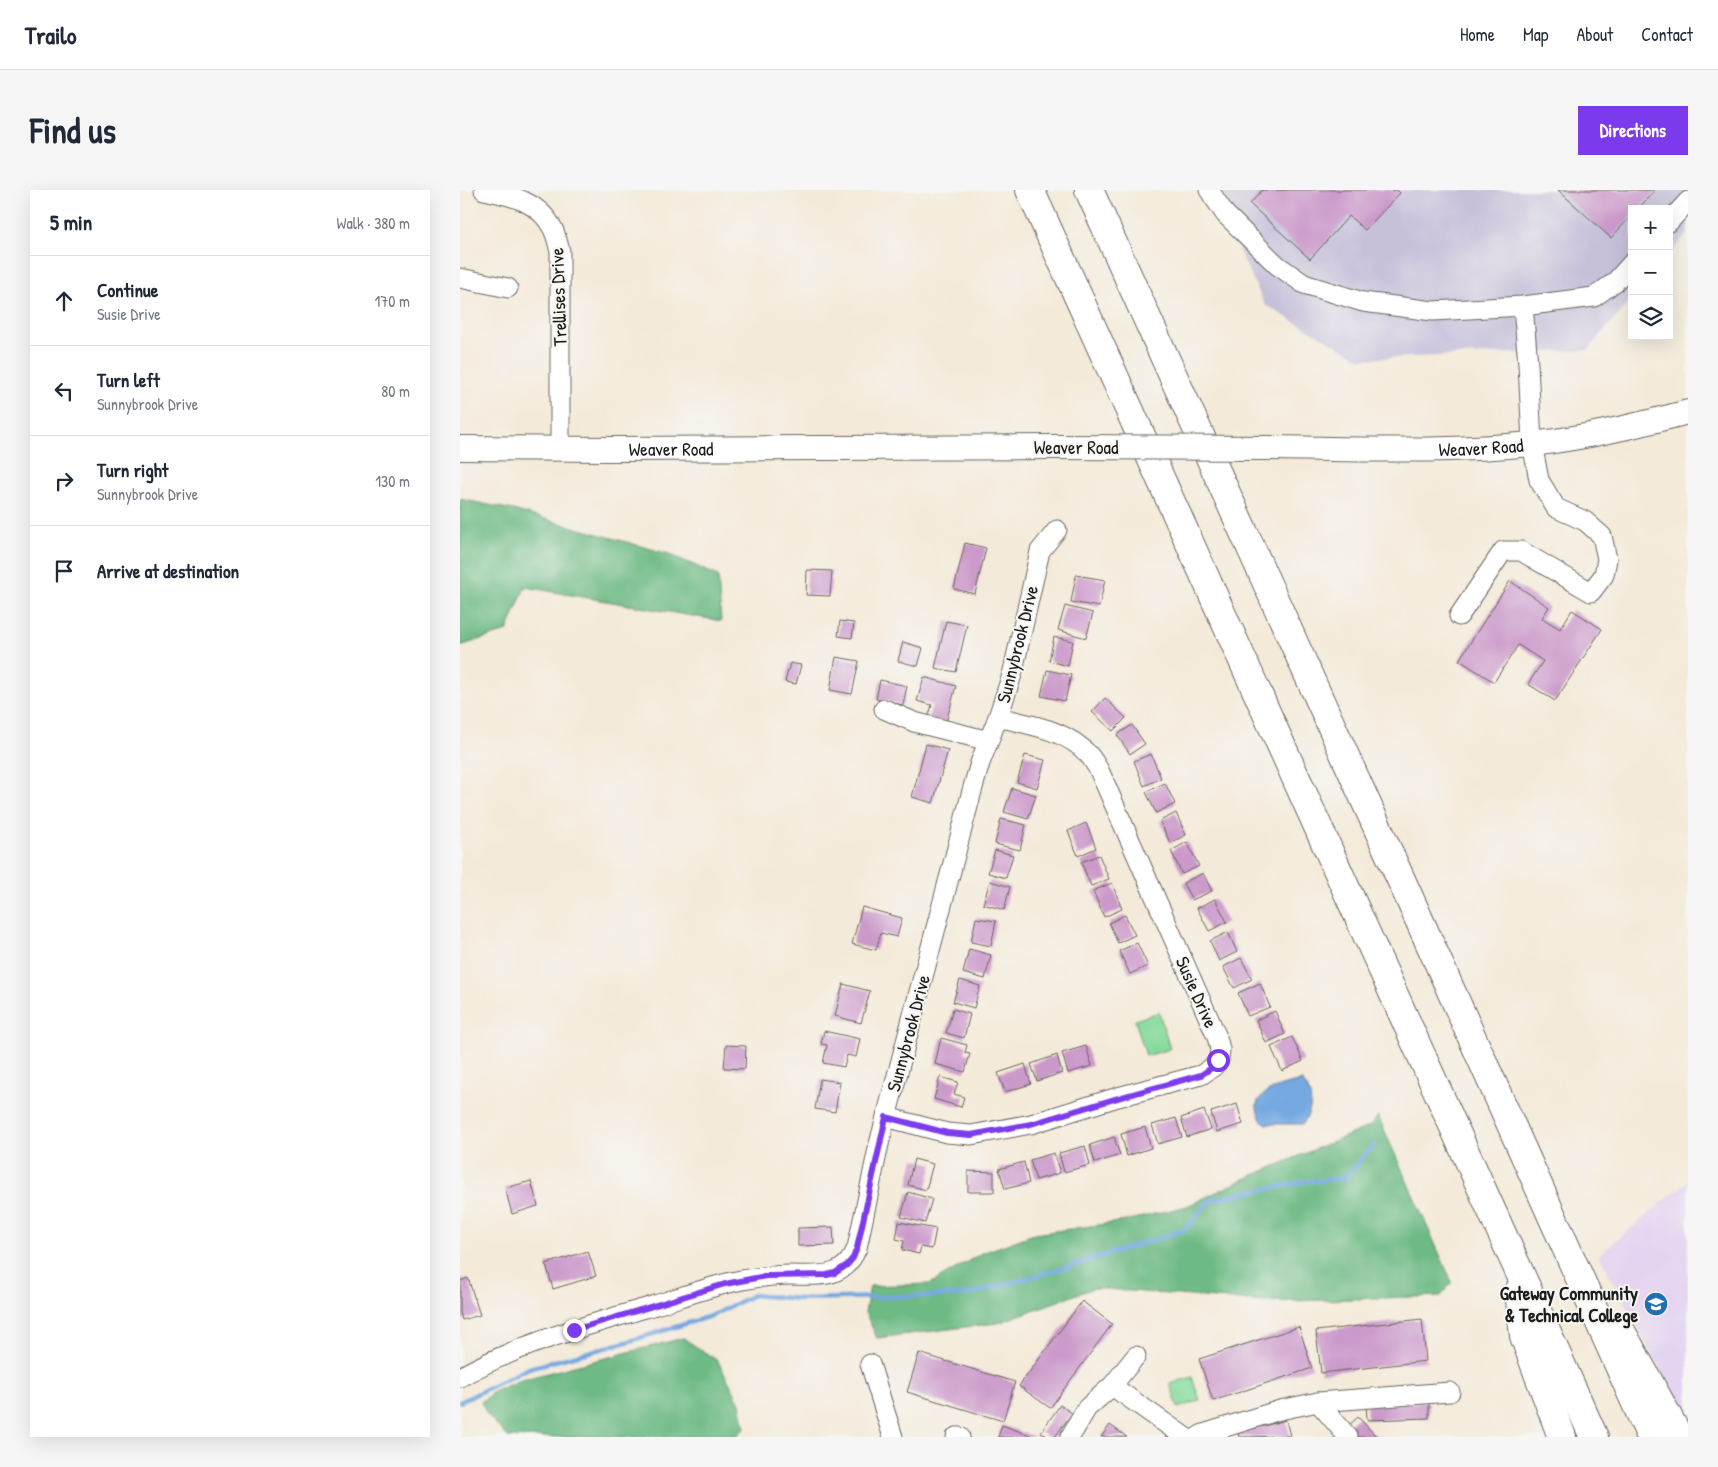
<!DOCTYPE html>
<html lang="en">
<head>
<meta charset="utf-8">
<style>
	:root { --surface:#fff; --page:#f6f6f7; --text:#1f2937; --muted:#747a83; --line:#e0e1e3; --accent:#7c3aed }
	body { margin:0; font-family:"Patrick Hand",sans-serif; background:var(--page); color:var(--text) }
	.controls { position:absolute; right:15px; top:15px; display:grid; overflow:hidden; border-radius:0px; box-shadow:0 5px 20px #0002 }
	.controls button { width:45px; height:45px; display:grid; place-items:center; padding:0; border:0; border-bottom:1px solid var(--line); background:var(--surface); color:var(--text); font:25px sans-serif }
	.stop { position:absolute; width:15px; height:15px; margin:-11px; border:4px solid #7c3aed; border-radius:50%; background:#fff }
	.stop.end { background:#7c3aed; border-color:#fff; box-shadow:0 1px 5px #0008 }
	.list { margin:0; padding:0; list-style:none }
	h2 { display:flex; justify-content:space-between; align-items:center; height:65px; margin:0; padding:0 20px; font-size:21px }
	h2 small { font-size:16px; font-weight:400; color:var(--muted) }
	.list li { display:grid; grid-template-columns:32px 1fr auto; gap:15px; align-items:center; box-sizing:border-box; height:90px; padding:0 20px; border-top:1px solid var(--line) }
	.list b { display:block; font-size:19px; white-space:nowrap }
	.list p { margin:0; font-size:16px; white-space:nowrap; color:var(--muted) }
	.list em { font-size:16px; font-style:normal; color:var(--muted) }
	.icon { flex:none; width:28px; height:28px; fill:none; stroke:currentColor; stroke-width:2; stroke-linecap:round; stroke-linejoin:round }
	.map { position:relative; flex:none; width:1228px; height:1247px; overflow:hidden; border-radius:0px }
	header { display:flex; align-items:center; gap:30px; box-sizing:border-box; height:70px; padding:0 25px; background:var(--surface); border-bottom:1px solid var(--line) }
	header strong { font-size:24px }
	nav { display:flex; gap:28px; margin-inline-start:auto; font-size:18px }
	.intro { display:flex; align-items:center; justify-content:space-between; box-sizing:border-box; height:120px; padding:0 30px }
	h1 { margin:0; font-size:35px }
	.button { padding:12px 22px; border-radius:0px; background:var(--accent); color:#fff; font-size:18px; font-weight:700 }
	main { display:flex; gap:30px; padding:0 30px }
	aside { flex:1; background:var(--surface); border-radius:0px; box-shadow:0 5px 20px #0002 }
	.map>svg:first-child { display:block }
</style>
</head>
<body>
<header>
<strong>Trailo</strong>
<nav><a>Home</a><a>Map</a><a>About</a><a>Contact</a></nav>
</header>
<div class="intro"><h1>Find us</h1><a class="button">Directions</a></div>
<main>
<aside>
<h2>5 min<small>Walk · 380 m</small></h2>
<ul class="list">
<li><svg class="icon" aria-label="ahead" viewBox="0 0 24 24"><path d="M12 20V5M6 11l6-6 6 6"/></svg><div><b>Continue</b><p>Susie Drive</p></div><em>170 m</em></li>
<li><svg class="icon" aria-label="left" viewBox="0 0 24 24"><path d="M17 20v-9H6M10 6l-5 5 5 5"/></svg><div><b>Turn left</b><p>Sunnybrook Drive</p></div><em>80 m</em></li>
<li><svg class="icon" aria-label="right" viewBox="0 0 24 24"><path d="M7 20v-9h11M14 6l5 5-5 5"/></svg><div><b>Turn right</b><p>Sunnybrook Drive</p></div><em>130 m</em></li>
<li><svg class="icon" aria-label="arrive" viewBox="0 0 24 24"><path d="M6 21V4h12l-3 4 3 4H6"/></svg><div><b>Arrive at destination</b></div></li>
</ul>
</aside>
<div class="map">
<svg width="1228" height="1247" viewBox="0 0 1228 1247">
	<rect width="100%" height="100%" fill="#f6f6f2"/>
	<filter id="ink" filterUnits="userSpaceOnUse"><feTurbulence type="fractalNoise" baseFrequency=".02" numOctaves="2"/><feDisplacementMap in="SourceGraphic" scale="10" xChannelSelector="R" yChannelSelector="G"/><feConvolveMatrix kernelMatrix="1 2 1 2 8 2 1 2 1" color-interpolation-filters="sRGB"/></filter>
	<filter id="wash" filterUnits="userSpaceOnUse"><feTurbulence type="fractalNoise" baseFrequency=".0096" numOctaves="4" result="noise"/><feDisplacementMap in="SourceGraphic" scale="20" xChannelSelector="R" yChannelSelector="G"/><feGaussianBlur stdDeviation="1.12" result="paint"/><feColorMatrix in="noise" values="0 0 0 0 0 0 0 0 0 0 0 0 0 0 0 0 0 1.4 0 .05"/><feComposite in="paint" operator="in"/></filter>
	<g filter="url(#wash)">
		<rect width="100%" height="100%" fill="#f4ead9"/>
		<polygon fill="#e4d3f1" points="1228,991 1228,1233 1139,1065"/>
		<polygon fill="#c6c0d9" points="750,0 1228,0 1228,43 1209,65 1209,19 1172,19 1172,109 1128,160 901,169 805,115"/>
		<g fill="#87da9c" stroke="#527b5c">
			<polygon points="699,822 710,859 686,866 675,830"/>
			<polygon points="732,1187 740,1210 718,1218 710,1194"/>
		</g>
		<g fill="#6dba84" stroke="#446b50">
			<polygon points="0,309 53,320 209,364 258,386 261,431 65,397 47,441 0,456"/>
			<polygon points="918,926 992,1092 981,1106 804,1112 634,1098 538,1133 417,1148 405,1122 410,1096 470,1094 522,1063 574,1044 666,1031 727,1016 782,990 910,936"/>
			<polygon points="223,1148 258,1171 280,1213 285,1238 276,1247 48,1247 28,1226 21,1212 36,1200 64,1189"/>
		</g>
		<path fill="#74a8e1" stroke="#48627e" d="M842 891C855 905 852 920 843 934H807L801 930C799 925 795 917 798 911 805 898 829 894 842 891Z"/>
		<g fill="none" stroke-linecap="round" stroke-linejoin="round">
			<polyline stroke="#74a8e1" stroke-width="4.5" points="0,1212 69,1178 170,1151 251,1126 293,1105 340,1109 507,1105 618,1074 724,1040 750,1010 842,992 885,988 914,955"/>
		</g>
		<g id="blocks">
			<g fill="#cb99ca">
				<polygon points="802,0 937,0 940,3 905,40 889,26 850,69 790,14"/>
				<polygon points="1098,0 1195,0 1178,19 1172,19 1172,25 1151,48"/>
				<polygon points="505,353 526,358 515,404 494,399"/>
				<polygon points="347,380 372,381 370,406 346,405"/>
				<polygon points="616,385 645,390 639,417 611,412"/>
				<polygon points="1050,391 1089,417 1082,428 1100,439 1112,420 1142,439 1095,511 1068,494 1083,471 1058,455 1034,492 999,470"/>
				<polygon points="605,416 633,423 626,448 598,440"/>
				<polygon points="380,431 394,433 392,448 378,446"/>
				<polygon points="486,431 507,435 496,482 475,478"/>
				<polygon points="594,447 613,451 608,476 589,471"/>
				<polygon points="443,452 463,458 458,476 438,471"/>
				<polygon points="376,467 399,471 392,504 370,500"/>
				<polygon points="330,473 341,475 336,494 325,492"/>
				<polygon points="587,480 611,485 605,511 581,506"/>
				<polygon points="464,487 496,496 486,533 468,528 472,515 457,511"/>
				<polygon points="420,490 447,496 443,515 416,509"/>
				<polygon points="645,508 666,528 653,541 632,522"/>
				<polygon points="672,535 685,554 670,564 657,545"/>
				<polygon points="466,554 488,560 473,613 452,607"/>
				<polygon points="691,564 701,588 684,596 674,571"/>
				<polygon points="565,565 585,570 577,598 557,592"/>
				<polygon points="705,593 715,614 696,623 686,602"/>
				<polygon points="552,598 576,605 568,629 544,622"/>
				<polygon points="716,623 726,645 710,653 700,631"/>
				<polygon points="541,629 566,635 560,660 535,654"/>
				<polygon points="626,633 636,658 618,666 608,641"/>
				<polygon points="727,652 739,676 722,684 711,661"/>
				<polygon points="535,660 553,665 546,688 528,683"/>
				<polygon points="639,665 649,689 631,696 621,672"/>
				<polygon points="743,683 752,701 732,710 723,693"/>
				<polygon points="530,691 550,697 544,720 523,714"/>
				<polygon points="652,693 662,719 644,727 633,701"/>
				<polygon points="755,709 767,732 749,741 737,718"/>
				<polygon points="402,717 442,728 437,747 421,743 416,760 392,754"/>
				<polygon points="665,725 675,745 658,753 649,733"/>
				<polygon points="516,728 536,731 531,756 511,752"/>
				<polygon points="768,742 777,762 759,771 750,751"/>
				<polygon points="677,753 688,776 670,784 659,761"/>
				<polygon points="509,759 531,765 525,789 503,783"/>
				<polygon points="781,768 792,789 774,798 763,777"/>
				<polygon points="500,790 520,796 514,818 493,812"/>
				<polygon points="800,793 810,817 788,826 778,803"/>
				<polygon points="383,794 410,801 401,833 375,826"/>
				<polygon points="493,819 510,824 504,848 486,843"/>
				<polygon points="815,821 825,844 806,853 796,830"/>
				<polygon points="364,841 400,849 396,867 387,865 384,877 363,873 367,855 361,854"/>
				<polygon points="832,847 843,871 822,881 811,857"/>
				<polygon points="481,848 507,855 505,863 510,864 505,882 475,874"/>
				<polygon points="266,855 286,856 285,879 264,878"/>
				<polygon points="626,856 632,876 608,883 602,863"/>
				<polygon points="597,865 602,883 577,891 571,874"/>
				<polygon points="565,874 571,894 545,902 538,883"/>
				<polygon points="480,887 498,892 494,904 504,907 501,917 474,909"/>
				<polygon points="360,889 380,892 375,922 355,919"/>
				<polygon points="777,914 783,934 757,942 751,922"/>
				<polygon points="744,920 751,939 727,947 721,928"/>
				<polygon points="716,928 722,947 698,954 692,935"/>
				<polygon points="685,937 691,958 667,966 661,944"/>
				<polygon points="654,947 660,965 635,973 630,955"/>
				<polygon points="625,956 630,975 604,982 599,963"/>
				<polygon points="594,963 600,983 576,990 570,970"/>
				<polygon points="454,969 473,974 466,1000 448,995"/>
				<polygon points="564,972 569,993 545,999 539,979"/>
				<polygon points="508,981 534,982 534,1002 508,1002"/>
				<polygon points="71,991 78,1016 52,1024 45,998"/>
				<polygon points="448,1002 472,1009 465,1033 441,1027"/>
				<polygon points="439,1032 476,1039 472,1059 461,1057 459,1064 442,1060 444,1051 436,1049"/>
				<polygon points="373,1037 374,1055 338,1056 338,1038"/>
				<polygon points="128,1061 136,1086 93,1099 86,1074"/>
				<polygon points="8,1088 20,1125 2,1130 0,1122 0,1091"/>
				<polygon points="622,1111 652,1134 590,1218 559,1196"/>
				<polygon points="962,1129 966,1171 861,1183 856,1141"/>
				<polygon points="839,1137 852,1178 753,1211 739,1169"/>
				<polygon points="459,1163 555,1192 543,1231 447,1202"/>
				<polygon points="969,1212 969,1228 907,1230 906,1214"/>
				<polygon points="600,1215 612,1223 595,1247 588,1247 581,1242"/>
				<polygon points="898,1227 917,1247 893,1247 885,1239"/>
				<polygon points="826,1230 830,1246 779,1247 778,1243"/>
				<polygon points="542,1235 575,1247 538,1247"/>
				<polygon points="650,1235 667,1247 641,1247"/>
			</g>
		</g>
	</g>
	<g filter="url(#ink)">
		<use href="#blocks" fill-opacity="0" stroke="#68645e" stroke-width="1"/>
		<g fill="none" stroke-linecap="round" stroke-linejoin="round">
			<g stroke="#68645e" stroke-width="21">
				<g id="minor">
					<path d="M24 0C52 6 79 11 93 39 96 45 98 54 100 61V259"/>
					<polyline points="749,0 765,24 817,75 844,94 903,112 973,121 1063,116 1134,107 1155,92 1172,73"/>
					<polyline points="1209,32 1228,11"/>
					<polyline points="0,88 48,98"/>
					<polyline points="999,426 1043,361 1061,361 1131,402 1144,385 1147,369 1142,346 1125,331 1096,318 1079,290 1072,253 1068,174 1063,116"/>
					<polyline points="424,519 454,532 529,551"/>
					<path d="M426 927 487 943 511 945 571 934 658 907 741 885 753 877 759 870 760 859 757 847 639 580C635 574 632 568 628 564 605 539 569 535 538 527"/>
					<polyline points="410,1174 433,1247"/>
					<path d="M0 1187C59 1154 125 1136 189 1117 222 1107 255 1094 288 1089 302 1087 316 1085 330 1085 359 1085 384 1090 397 1058L419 954 512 601 520 573 538 527 552 485 580 361 597 340"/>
					<polyline points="652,1196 725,1247"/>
					<polyline points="858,1212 888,1247"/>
					<polyline points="496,1247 500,1247"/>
					<polyline points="610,1247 627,1218 652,1196 676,1166"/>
					<polyline points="738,1247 743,1244 820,1220 858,1212 990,1202"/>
				</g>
			</g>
			<g stroke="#68645e" stroke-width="26">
				<g id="major">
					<path id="s1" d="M0 258 149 259 596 257"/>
					<path id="s2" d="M811 258C900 259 991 263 1080 253 1130 247 1179 235 1228 222"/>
				</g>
			</g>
			<g stroke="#68645e" stroke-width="30">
				<g id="highway">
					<polyline points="570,0 1134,1247"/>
					<polyline points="629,0 962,736 1191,1247"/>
					<polyline points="1059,1101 1064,1146 1102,1247"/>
					<polyline points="1161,1141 1219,1247"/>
				</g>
			</g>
			<use href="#minor" stroke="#fff" stroke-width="19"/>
			<use href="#major" stroke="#fff" stroke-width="24"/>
			<use href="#highway" stroke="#fff" stroke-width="28"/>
			<g stroke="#68645e" stroke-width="26" stroke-linecap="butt">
				<polyline id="major-bridge" points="596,257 811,258"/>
			</g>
			<use href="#major-bridge" stroke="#fff" stroke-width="24"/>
		</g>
	</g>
	<g fill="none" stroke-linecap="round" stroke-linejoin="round" filter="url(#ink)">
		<polyline stroke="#7c3aed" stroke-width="6" points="114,1140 265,1094 306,1086 367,1085 375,1083 387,1075 393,1068 397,1058 426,927 487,943 511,945 571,934 658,908 741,885 753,877 758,870"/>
	</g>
	<defs>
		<g id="university-disc" transform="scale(1.25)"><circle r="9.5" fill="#1f6fb2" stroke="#f6f6f2"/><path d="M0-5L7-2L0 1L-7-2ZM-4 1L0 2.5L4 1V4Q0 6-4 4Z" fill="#fff"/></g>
	</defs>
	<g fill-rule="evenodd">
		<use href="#university-disc" x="1196" y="1114"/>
	</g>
	<g text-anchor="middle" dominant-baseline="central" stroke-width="4" stroke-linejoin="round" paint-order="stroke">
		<g font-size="19" fill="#1c1c1c" stroke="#f6f6f2">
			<text transform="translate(98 107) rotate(-92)">Trellises Drive</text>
			<text stroke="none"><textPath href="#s2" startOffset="210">Weaver Road</textPath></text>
			<text x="616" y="257">Weaver Road</text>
			<text stroke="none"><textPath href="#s1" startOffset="211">Weaver Road</textPath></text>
			<text transform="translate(557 454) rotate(-76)">Sunnybrook Drive</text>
			<text transform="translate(737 802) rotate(66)">Susie Drive</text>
			<text transform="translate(448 843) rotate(-75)">Sunnybrook Drive</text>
		</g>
		<g font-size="19" font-weight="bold" fill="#1c1c1c" stroke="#f6f6f2" text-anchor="end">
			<text x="1178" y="1103">Gateway Community<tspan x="1178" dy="22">&amp; Technical College</tspan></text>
		</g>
	</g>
</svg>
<div class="controls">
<button>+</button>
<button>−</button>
<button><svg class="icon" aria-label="layers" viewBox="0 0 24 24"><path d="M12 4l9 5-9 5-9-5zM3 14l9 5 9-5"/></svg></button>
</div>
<div class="stop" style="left:758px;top:870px"></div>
<div class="stop end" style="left:114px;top:1140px"></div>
</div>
</main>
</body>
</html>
